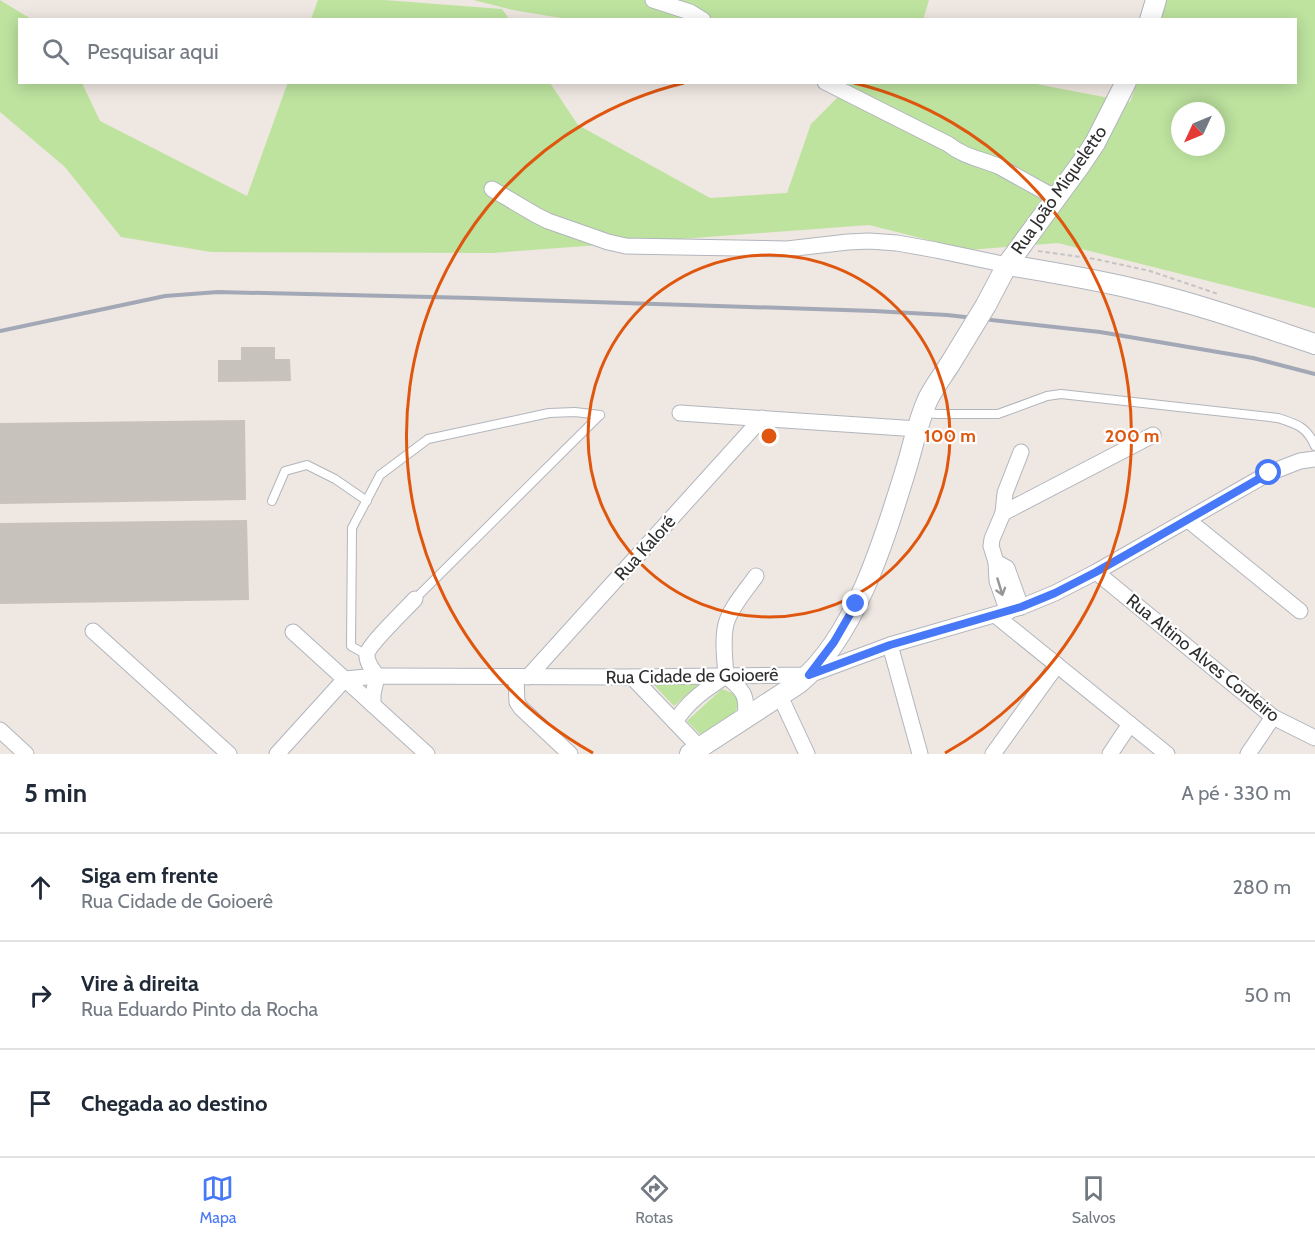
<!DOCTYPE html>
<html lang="pt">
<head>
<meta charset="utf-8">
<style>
	:root { --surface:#fff; --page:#f2f2f3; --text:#1f2937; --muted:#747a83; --line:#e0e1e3; --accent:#4678f7 }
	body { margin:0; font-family:Cabin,sans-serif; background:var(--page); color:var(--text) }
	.compass { position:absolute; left:1171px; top:102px; width:54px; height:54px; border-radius:50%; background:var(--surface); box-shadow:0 3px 15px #0003; rotate:226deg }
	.stop { position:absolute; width:18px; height:18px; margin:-14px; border:4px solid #4678f7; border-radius:50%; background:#fff }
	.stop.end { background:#4678f7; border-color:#fff; box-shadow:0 2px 6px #0008 }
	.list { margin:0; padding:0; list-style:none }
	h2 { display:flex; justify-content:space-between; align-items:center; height:78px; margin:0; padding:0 24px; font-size:26px }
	h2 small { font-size:20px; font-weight:400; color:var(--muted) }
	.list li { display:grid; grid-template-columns:39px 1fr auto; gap:18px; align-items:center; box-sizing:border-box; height:108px; padding:0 24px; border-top:2px solid var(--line) }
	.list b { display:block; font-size:22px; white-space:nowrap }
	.list p { margin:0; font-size:20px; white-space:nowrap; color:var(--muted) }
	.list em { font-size:20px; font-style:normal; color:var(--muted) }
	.icon { flex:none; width:33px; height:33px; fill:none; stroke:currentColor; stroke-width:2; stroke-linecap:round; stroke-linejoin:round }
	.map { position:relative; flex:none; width:1315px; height:754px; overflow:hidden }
	.search { position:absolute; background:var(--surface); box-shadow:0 3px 15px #0003; left:18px; right:18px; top:18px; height:66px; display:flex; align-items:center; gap:15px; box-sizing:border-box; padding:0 21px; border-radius:0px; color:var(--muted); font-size:22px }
	.sheet { height:402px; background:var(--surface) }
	nav { display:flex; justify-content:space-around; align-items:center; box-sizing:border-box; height:84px; border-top:2px solid var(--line); background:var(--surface); font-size:16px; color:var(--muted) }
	nav a { display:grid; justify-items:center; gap:3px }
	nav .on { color:var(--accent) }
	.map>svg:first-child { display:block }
</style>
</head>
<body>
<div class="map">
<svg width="1315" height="754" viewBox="0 0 1315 754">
	<rect width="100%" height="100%" fill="#efe7e1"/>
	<g fill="#bde39f" fill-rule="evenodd">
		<path d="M0 0 31 19 20 20V82L82 83 100 121 247 196 288 82 550 83 578 125 710 198 787 193 811 124 852 83H1031L1130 102 1137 83 1296 82V20L1158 19 1164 0H1315V308L1058 243 968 250 869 225 492 253 211 252 121 237 65 167 0 112ZM1180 111H1216V147H1180Z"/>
		<polygon points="318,0 384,0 502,9 509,19 311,19"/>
		<polygon points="473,0 929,0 923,20 567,19 513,10"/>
		<polygon points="702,681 674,706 654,685 654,683"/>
		<path d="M722 689C746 696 741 709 725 722 722 724 718 729 714 731 710 732 704 733 700 734L687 721Z"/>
	</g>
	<g fill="#c8c2bc">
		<polygon points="241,347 275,347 275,359 290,359 291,381 218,382 218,360 241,360"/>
		<polygon points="245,420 246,500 0,504 0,423"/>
		<polygon points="247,520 249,600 0,604 0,523"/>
	</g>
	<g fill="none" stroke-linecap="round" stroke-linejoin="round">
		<g stroke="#b1b5bd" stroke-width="10">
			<g id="lane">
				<path d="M924 413 938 414H998L1047 396 1061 394 1278 418C1297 424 1307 427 1315 446"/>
				<polyline points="272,501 285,471 307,465 335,479 367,501"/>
				<polyline points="415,599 600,415"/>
				<polyline points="367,655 351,646 352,528 380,475 428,439 549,413 575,412 600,415"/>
			</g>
		</g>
		<g stroke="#b1b5bd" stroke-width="17">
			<g id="street">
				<polyline points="653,0 690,12 703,20"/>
				<path d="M825 82 948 144C966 158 980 158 1000 167L1056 198"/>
				<polyline points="492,189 536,215 548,221 608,242 626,246 787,249 848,242 869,241 897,243 936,250 1007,265"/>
				<polyline points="680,413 918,429"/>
				<polyline points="1003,513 1153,435"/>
				<polyline points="1188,520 1300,611"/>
				<polyline points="996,562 1007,568 1021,607"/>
				<polyline points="1096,572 1273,717 1315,738"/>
				<polyline points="1008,612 997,581 996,562 991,546 992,539 1003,513 1005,493 1021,452"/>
				<polyline points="995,615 1167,754"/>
				<polyline points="93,631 229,754"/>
				<polyline points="293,632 427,754"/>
				<polyline points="890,645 920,754"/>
				<polyline points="516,677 517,702 521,708 570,754"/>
				<polyline points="528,677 762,418"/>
				<polyline points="632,677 699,747"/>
				<polyline points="345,679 377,676 632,677 809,675 890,645 1021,607 1055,593 1096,572 1269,473 1300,461 1315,459"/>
				<polyline points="780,696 807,754"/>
				<path d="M373 705V694L377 676C373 670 366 662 367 654 369 644 406 609 415 599"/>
				<path d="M745 717C748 695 743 690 726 676 725 660 722 640 726 624 730 608 747 589 756 576"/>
				<path d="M675 722C688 701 706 689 726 676"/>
				<polyline points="0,730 26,754"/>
				<polyline points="277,754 345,679"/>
				<polyline points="993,754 1057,665"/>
				<polyline points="1110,754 1130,724"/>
				<polyline points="1248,754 1273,717"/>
			</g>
		</g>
		<g stroke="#b1b5bd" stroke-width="22">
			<g id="secondary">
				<polyline points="1150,20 1156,0"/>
				<path d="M1007 265C1050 272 1092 279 1134 289 1196 303 1255 324 1315 344"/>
				<polyline points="986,305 1007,265 1081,164 1095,143 1126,82"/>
				<path d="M690 754 799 683C856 636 885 537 906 469 913 446 918 421 928 399 934 387 943 375 950 364"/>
			</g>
		</g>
		<polyline stroke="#c4c4c4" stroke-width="2" stroke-dasharray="4.5 3" stroke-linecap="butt" points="1038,251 1095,259 1150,271 1218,294"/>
		<use href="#lane" stroke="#fff" stroke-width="8"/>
		<use href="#street" stroke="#fff" stroke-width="15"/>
		<use href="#secondary" stroke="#fff" stroke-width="20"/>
		<polyline stroke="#a3a8b7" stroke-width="4" points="0,331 165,296 218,292 473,298 874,311 947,315 1100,332 1253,358 1315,374"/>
		<g stroke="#b1b5bd" stroke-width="22" stroke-linecap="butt">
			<polyline id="secondary-bridge" points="950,364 986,305"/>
		</g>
		<use href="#secondary-bridge" stroke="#fff" stroke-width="20"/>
	</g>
	<defs><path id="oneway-shaft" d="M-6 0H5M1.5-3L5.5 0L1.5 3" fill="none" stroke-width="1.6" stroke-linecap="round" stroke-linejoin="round" transform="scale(1.5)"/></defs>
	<use stroke="#969696" href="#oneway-shaft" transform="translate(1000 587) rotate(73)"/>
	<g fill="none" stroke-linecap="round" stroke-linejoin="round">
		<polyline stroke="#4678f7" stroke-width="8" points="856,604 834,642 809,675 890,645 1021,607 1055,593 1096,572 1269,473"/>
	</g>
	<g fill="none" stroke="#df570e" stroke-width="3">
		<circle cx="769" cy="436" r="181"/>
		<path d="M593 753A363 363 0 0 1 684 83M854 83A363 363 0 0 1 945 753"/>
	</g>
	<g text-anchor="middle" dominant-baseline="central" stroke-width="4.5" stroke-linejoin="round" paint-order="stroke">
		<g font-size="18" fill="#2e2e2e" stroke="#fff">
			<text transform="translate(1059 190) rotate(-55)">Rua João Miqueletto</text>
			<text transform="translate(645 548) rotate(-48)">Rua Kaloré</text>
			<text transform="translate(1203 658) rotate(39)">Rua Altino Alves Cordeiro</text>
			<text transform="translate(692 676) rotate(-1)">Rua Cidade de Goioerê</text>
		</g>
	</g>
	<circle cx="769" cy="436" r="9" fill="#df570e" stroke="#fff" stroke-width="3"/>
	<g font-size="18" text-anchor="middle" font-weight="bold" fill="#df570e" stroke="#fff" stroke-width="4.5" stroke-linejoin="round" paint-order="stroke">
		<text x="950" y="442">100 m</text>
		<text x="1132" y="442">200 m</text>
	</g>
</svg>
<svg class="compass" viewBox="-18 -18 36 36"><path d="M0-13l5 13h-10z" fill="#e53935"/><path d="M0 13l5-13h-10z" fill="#747a83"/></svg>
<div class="stop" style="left:1269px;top:473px"></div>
<div class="stop end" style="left:856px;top:604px"></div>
<div class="search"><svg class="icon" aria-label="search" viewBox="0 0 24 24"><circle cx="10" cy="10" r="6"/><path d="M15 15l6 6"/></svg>Pesquisar aqui</div>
</div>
<section class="sheet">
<h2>5 min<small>A pé · 330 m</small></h2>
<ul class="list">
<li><svg class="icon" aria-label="ahead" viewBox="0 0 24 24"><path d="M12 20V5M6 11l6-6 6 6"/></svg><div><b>Siga em frente</b><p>Rua Cidade de Goioerê</p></div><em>280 m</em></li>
<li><svg class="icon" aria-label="right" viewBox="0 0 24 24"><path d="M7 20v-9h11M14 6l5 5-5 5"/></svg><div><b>Vire à direita</b><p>Rua Eduardo Pinto da Rocha</p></div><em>50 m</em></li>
<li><svg class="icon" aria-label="arrive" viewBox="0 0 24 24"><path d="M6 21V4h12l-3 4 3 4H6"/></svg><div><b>Chegada ao destino</b></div></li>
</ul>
</section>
<nav>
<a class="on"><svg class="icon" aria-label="map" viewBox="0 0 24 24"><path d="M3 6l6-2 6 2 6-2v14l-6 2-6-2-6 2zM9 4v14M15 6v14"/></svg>Mapa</a>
<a><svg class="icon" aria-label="directions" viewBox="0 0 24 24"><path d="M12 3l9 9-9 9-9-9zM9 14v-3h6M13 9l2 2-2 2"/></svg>Rotas</a>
<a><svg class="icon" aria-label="saved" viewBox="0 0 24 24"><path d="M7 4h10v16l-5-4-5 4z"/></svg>Salvos</a>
</nav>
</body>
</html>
